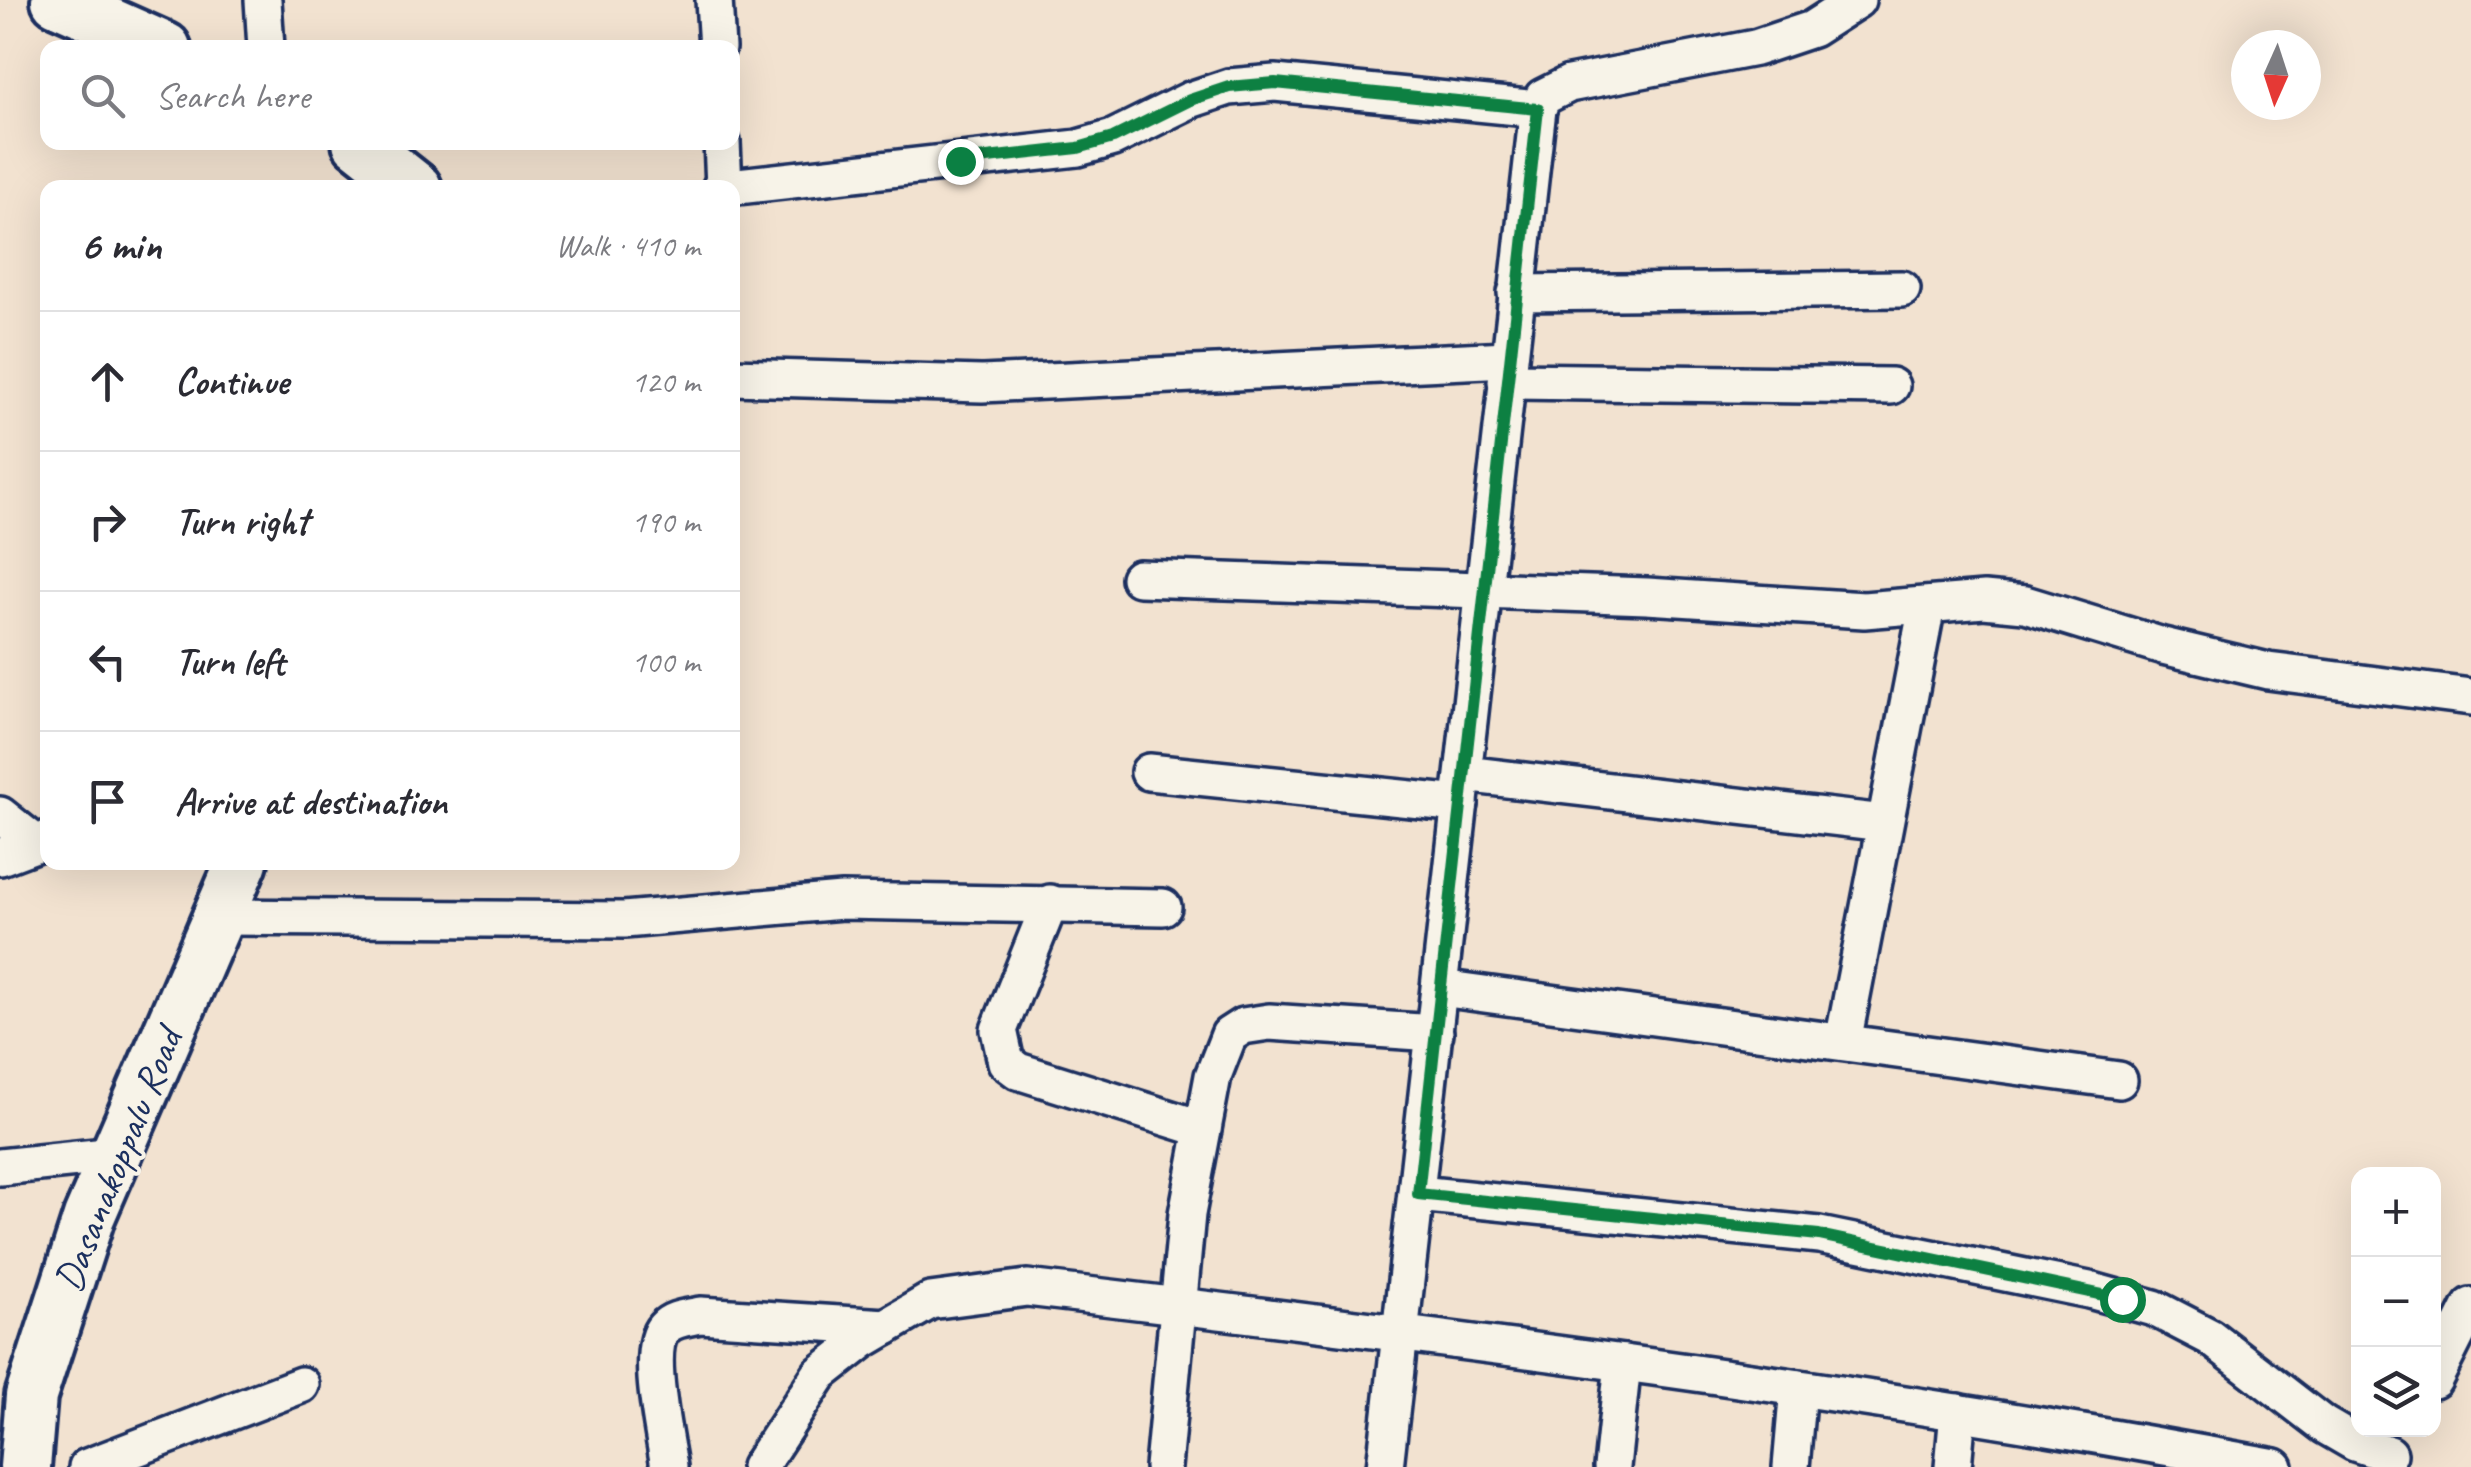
<!DOCTYPE html>
<html lang="en">
<head>
<meta charset="utf-8">
<style>
	:root { --surface:#fff; --page:#f7f7f7; --text:#2b2b33; --muted:#7c7c81; --line:#e1e1e2 }
	body { margin:0; font-family:Caveat,sans-serif; background:var(--page); color:var(--text) }
	.controls { position:absolute; right:30px; bottom:30px; display:grid; overflow:hidden; border-radius:20px; box-shadow:0 10px 40px #0002 }
	.controls button { width:90px; height:90px; display:grid; place-items:center; padding:0; border:0; border-bottom:2px solid var(--line); background:var(--surface); color:var(--text); font:50px sans-serif }
	.compass { position:absolute; left:2231px; top:30px; width:90px; height:90px; border-radius:50%; background:var(--surface); box-shadow:0 10px 40px #0002; rotate:183deg }
	.stop { position:absolute; width:30px; height:30px; margin:-22px; border:8px solid #0b8043; border-radius:50%; background:#fff }
	.stop.end { background:#0b8043; border-color:#fff; box-shadow:0 2px 10px #0008 }
	.list { margin:0; padding:0; list-style:none }
	h2 { display:flex; justify-content:space-between; align-items:center; height:130px; margin:0; padding:0 40px; font-size:42px }
	h2 small { font-size:32px; font-weight:400; color:var(--muted) }
	.list li { display:grid; grid-template-columns:65px 1fr auto; gap:30px; align-items:center; box-sizing:border-box; height:140px; padding:0 40px; border-top:2px solid var(--line) }
	.list b { display:block; font-size:38px; white-space:nowrap }
	.list em { font-size:32px; font-style:normal; color:var(--muted) }
	.icon { flex:none; width:55px; height:55px; fill:none; stroke:currentColor; stroke-width:2; stroke-linecap:round; stroke-linejoin:round }
	.map { position:relative; flex:none; width:2471px; height:1467px; overflow:hidden }
	.search { position:absolute; background:var(--surface); box-shadow:0 10px 40px #0002; left:40px; top:40px; width:700px; height:110px; display:flex; align-items:center; gap:25px; box-sizing:border-box; padding:0 35px; border-radius:20px; color:var(--muted); font-size:38px }
	.panel { position:absolute; background:var(--surface); box-shadow:0 10px 40px #0002; left:40px; top:180px; width:700px; height:690px; border-radius:20px }
	.map>svg:first-child { display:block }
</style>
</head>
<body>
<div class="map">
<svg width="2471" height="1467" viewBox="0 0 2471 1467">
	<rect width="100%" height="100%" fill="#f2e2d0"/>
	<filter id="ink" filterUnits="userSpaceOnUse"><feTurbulence type="fractalNoise" baseFrequency=".01" numOctaves="2"/><feDisplacementMap in="SourceGraphic" scale="20" xChannelSelector="R" yChannelSelector="G"/><feConvolveMatrix kernelMatrix="1 2 1 2 8 2 1 2 1" color-interpolation-filters="sRGB"/></filter>
	<g filter="url(#ink)">
		<g fill="none" stroke-linecap="round" stroke-linejoin="round">
			<g stroke="#1b2f5e" stroke-width="42">
				<g id="street">
					<polyline points="263,0 266,48"/>
					<polyline points="714,0 717,48"/>
					<polyline points="722,142 724,187"/>
					<polyline points="720,188 1078,148 1113,138 1190,100 1229,87 1275,83 1538,109"/>
					<polyline points="1516,293 1902,289"/>
					<polyline points="732,377 982,384 1508,359"/>
					<polyline points="1506,381 1891,386"/>
					<polyline points="1139,578 1647,596 1864,610 1984,600 2025,604 2163,646 2268,671 2471,697"/>
					<polyline points="1149,772 1460,804"/>
					<polyline points="1464,774 1884,823"/>
					<polyline points="0,815 34,842"/>
					<polyline points="0,857 48,839"/>
					<polyline points="1050,903 999,1030 1006,1062 1018,1071 1203,1129"/>
					<polyline points="217,917 624,920 842,901 1163,907"/>
					<polyline points="1440,988 2119,1080"/>
					<polyline points="1843,1042 1927,606"/>
					<polyline points="0,1167 116,1155"/>
					<polyline points="1418,1194 1819,1235 2089,1290 2154,1308 2210,1337 2324,1425 2355,1443 2389,1454"/>
					<polyline points="2434,1380 2471,1306"/>
					<polyline points="87,1467 301,1385"/>
					<path d="M669 1467C665 1437 644 1350 664 1328 673 1318 687 1318 700 1315L886 1327"/>
					<path d="M759 1467 820 1374 862 1341 930 1301 1027 1288C1445 1337 1862 1390 2275 1467"/>
					<polyline points="1163,1467 1187,1214 1213,1076 1229,1035 1243,1026 1269,1022 1435,1033"/>
					<polyline points="1385,1467 1538,109 1543,97 1569,84 1755,48 1812,29 1857,0"/>
					<polyline points="1612,1467 1623,1363"/>
					<polyline points="1791,1467 1798,1388"/>
					<polyline points="1953,1467 1958,1412"/>
				</g>
			</g>
			<g stroke="#1b2f5e" stroke-width="58">
				<g id="secondary">
					<polyline points="57,0 165,48"/>
					<polyline points="358,142 416,188"/>
					<polyline points="25,1467 31,1396 89,1217 242,862"/>
				</g>
			</g>
			<use href="#street" stroke="#f7f3e8" stroke-width="35"/>
			<use href="#secondary" stroke="#f7f3e8" stroke-width="50"/>
		</g>
	</g>
	<g fill="none" stroke-linecap="round" stroke-linejoin="round" filter="url(#ink)">
		<polyline stroke="#0b8043" stroke-width="12" points="960,161 1078,148 1113,138 1190,100 1229,87 1275,83 1538,109 1418,1194 1819,1235 2122,1299"/>
	</g>
	<g text-anchor="middle" dominant-baseline="central" stroke-width="8" stroke-linejoin="round" paint-order="stroke">
		<g font-size="40" fill="#1b2f5e" stroke="#f7f3e8">
			<text transform="translate(118 1160) rotate(-68)">Dasanakoppalu Road</text>
		</g>
	</g>
</svg>
<div class="controls">
<button>+</button>
<button>−</button>
<button><svg class="icon" aria-label="layers" viewBox="0 0 24 24"><path d="M12 4l9 5-9 5-9-5zM3 14l9 5 9-5"/></svg></button>
</div>
<svg class="compass" viewBox="-18 -18 36 36"><path d="M0-13l5 13h-10z" fill="#e53935"/><path d="M0 13l5-13h-10z" fill="#7c7c81"/></svg>
<div class="stop" style="left:2122px;top:1299px"></div>
<div class="stop end" style="left:960px;top:161px"></div>
<div class="search"><svg class="icon" aria-label="search" viewBox="0 0 24 24"><circle cx="10" cy="10" r="6"/><path d="M15 15l6 6"/></svg>Search here</div>
<section class="panel">
<h2>6 min<small>Walk · 410 m</small></h2>
<ul class="list">
<li><svg class="icon" aria-label="ahead" viewBox="0 0 24 24"><path d="M12 20V5M6 11l6-6 6 6"/></svg><div><b>Continue</b></div><em>120 m</em></li>
<li><svg class="icon" aria-label="right" viewBox="0 0 24 24"><path d="M7 20v-9h11M14 6l5 5-5 5"/></svg><div><b>Turn right</b></div><em>190 m</em></li>
<li><svg class="icon" aria-label="left" viewBox="0 0 24 24"><path d="M17 20v-9H6M10 6l-5 5 5 5"/></svg><div><b>Turn left</b></div><em>100 m</em></li>
<li><svg class="icon" aria-label="arrive" viewBox="0 0 24 24"><path d="M6 21V4h12l-3 4 3 4H6"/></svg><div><b>Arrive at destination</b></div></li>
</ul>
</section>
</div>
</body>
</html>
